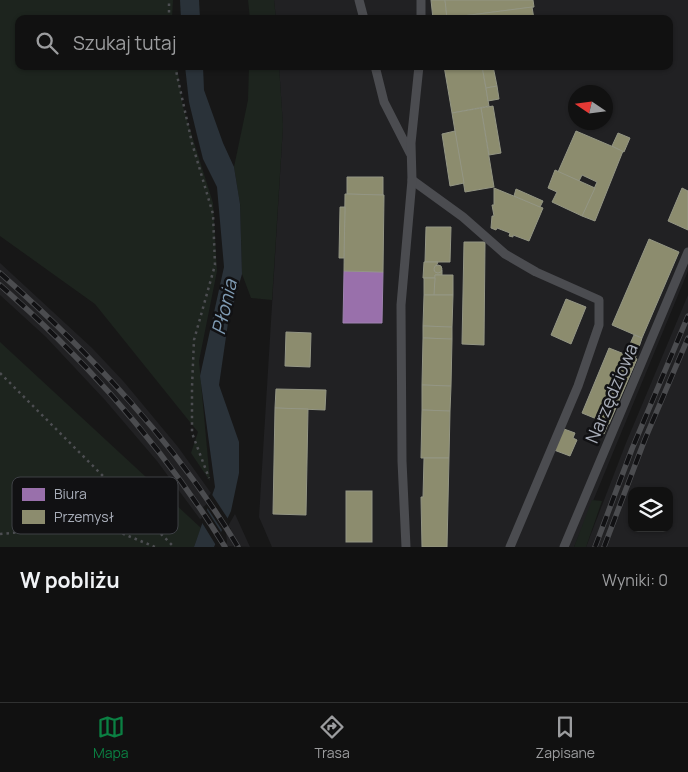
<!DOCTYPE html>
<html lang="pl">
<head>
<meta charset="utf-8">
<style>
	:root { --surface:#111; --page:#1a1a1a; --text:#f1f3f6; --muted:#9c9d9f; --line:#303131; --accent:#0b8043 }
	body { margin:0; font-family:Manrope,sans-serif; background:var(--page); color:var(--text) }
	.controls { position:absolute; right:15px; bottom:15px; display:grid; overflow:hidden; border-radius:10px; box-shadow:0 1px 4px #0004 }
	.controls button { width:45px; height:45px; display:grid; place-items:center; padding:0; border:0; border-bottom:1px solid var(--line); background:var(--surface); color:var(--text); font:25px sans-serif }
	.compass { position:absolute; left:568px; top:85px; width:45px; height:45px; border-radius:50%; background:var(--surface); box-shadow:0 1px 4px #0004; rotate:283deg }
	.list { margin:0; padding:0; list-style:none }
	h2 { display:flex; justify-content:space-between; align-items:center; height:65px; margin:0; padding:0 20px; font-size:21px }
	h2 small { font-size:16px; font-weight:400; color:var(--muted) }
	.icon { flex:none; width:28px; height:28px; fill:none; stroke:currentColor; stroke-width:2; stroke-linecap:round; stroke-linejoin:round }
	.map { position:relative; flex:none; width:688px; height:547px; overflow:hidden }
	.search { position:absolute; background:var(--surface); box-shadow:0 1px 4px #0004; left:15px; right:15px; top:15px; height:55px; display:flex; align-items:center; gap:12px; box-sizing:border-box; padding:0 18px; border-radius:10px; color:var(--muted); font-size:19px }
	.sheet { height:155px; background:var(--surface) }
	nav { display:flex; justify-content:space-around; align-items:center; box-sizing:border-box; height:70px; border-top:1px solid var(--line); background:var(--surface); font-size:14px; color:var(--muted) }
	nav a { display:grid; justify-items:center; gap:2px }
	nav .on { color:var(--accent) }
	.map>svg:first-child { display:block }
</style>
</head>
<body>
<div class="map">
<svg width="688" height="547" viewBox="0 0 688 547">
	<rect width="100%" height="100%" fill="#171717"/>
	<g fill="#212123" fill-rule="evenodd">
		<path d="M274 0H688V271L574 547H272L259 517 283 126 279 66H669V19H276ZM576 92H606V122H576Z"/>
		<polygon points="0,263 92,348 124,382 178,447 211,493 205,501 207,504 203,507 206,512 201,515 202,518 200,519 157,461 105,400 46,337 0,295"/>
		<path d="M688 295V547H586L626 443ZM632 491H669V528H632Z"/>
		<polygon points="235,514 250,547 222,546 227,543 226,532 231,529 228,526"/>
	</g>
	<g fill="#1d241e">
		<polygon points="0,0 173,0 172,19 19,19 19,66 177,66 183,107 213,203 217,271 199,361 210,481 191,453 198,432 95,304 0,236"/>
		<polygon points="248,0 274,0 276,19 250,19"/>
		<polygon points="249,66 279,66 283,126 272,300 251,298 242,274 240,204 234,167 248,100"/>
		<polygon points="0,342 201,528 194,547 0,547"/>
		<polygon points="592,500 602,501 586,547 574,547"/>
	</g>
	<g fill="#2a3239">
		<polygon points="180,0 199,0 200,19 181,19"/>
		<polygon points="185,66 203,66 204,90 223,143 234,167 240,204 242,274 228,323 219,385 239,442 239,473 231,511 214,547 194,547 215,487 200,376 224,267 217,187 203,159 197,135 189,102"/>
	</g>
	<g fill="#171717">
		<polygon points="211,493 230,522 224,533 206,506"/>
		<polygon points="205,507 223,535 217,547 201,521 206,512"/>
	</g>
	<polygon fill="#9970ab" stroke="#9e82af" points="344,271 383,272 382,323 343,323"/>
	<g fill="#8c8c6e" stroke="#949684">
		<polygon points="431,0 445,0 447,19 433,19"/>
		<polygon points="445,0 533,0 534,7 447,18"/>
		<polygon points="532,7 534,19 447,19 447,18"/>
		<polygon points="444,66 482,66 489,106 452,113"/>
		<polygon points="482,66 493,66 497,86 486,88"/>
		<polygon points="497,86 499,99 488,101 486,88"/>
		<polygon points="493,106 501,153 489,155 481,108"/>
		<polygon points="481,108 494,187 465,192 452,113"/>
		<polygon points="455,131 464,183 450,186 442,134"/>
		<polygon points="576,131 623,151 595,221 582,216 597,182 582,175 579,181 558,172"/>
		<polygon points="618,133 630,138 624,152 612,146"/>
		<polygon points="555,170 595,188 582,216 552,202 557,192 548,188"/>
		<polygon points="347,177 383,177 383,195 347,194"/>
		<polygon points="494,188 543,208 529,241 513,235 513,237 509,236 510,233 497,228 496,230 491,228 492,216 494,216 492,205 494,205"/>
		<polygon points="682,188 688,191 688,230 668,221"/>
		<polygon points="516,189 543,201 540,207 514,196"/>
		<polygon points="345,194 384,195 383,272 344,271"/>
		<polygon points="340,207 345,207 344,258 339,258"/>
		<polygon points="426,227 451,227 450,262 425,262"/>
		<polygon points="649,239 679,252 642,338 612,325"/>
		<polygon points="464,242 485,242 484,345 462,344"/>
		<polygon points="424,262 438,262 434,271 438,273 442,270 442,275 435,275 435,278 423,278"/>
		<circle cx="438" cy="269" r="4"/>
		<polygon points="435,275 453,275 453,295 434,295"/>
		<polygon points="424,278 435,278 434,295 424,295"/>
		<polygon points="424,295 453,295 452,327 423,326"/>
		<polygon points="566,299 586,307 571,344 551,335"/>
		<polygon points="423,326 452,327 452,339 423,338"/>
		<polygon points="286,332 311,333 310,367 285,366"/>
		<polygon points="634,335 642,338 635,359 625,355"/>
		<polygon points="423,338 452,339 451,386 422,385"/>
		<polygon points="609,348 637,359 609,424 582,413"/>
		<polygon points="422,385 451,386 450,411 422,410"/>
		<polygon points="276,389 326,390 325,410 275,408"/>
		<polygon points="275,408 308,409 306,515 273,514"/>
		<polygon points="422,410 450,411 449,458 421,458"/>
		<polygon points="604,422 608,424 604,434 600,432"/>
		<polygon points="564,429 575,433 573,438 577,440 570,456 554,450"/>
		<polygon points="424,458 449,458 447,547 422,547 421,497 423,497"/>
		<rect x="346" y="491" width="26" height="51"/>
	</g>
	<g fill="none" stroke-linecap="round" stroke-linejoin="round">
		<g stroke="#4d4e52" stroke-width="2.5" stroke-dasharray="2.5 4" stroke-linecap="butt">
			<polyline points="169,19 169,0"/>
			<polyline points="175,66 192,143 213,214 215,265 194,340 192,387 192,433 209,478"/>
			<polyline points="0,373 174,547"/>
			<polyline points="0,534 56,529 114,530 155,547"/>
		</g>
		<g stroke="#4b4c50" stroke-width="9">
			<polyline points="359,0 364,19"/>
			<polyline points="421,19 421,0"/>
			<polyline points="375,66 384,102 410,153"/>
			<polyline points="412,180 463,217 505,254 536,272 599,300 599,325 578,386 510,547"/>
			<polyline points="406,547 402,461 401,305 412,180 411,143 419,66"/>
			<polyline points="564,547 688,252"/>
		</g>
		<g stroke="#4b4c4f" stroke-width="5.5">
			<g id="rail">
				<path d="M0 273C91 354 175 442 238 547"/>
				<path d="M0 285C87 361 164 448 225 547"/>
				<polyline points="595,547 632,449 688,316"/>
				<polyline points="604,547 645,439 688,338"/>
			</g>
		</g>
		<use href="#rail" stroke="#111113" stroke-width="4" stroke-dasharray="11" stroke-linecap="butt"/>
	</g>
	<g text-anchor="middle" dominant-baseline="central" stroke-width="5" stroke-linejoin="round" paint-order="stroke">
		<g font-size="18" fill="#a8adb8" stroke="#111113">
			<text transform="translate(611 393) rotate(-67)">Narzędziowa</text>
		</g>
		<g font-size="19" font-style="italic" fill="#7f9bb3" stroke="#111113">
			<text transform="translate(224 307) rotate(-77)">Płonia</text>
		</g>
	</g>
	<rect x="12" y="477" width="166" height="57" rx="8" fill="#111113" stroke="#3e4045" stroke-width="1"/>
	<rect x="22" y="488" width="23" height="13" fill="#9970ab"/>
	<rect x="22" y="510" width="23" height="14" fill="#8c8c6e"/>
	<g font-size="14" fill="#a8adb8">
		<text x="54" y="499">Biura</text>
		<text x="54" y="522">Przemysł</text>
	</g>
</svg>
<div class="controls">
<button><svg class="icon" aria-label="layers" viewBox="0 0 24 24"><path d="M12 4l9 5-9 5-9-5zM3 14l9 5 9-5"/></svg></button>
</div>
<svg class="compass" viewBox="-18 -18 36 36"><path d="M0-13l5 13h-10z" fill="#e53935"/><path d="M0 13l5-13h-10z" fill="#9c9d9f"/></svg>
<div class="search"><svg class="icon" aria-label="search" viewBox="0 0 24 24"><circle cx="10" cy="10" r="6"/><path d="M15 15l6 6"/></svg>Szukaj tutaj</div>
</div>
<section class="sheet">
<h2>W pobliżu<small>Wyniki: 0</small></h2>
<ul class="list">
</ul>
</section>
<nav>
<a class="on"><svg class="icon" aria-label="map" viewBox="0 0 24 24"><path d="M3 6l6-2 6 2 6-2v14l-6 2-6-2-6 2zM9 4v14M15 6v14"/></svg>Mapa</a>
<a><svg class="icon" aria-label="directions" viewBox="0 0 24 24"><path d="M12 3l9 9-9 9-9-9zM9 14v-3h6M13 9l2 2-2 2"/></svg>Trasa</a>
<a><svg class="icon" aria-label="saved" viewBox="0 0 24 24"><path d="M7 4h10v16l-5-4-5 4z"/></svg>Zapisane</a>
</nav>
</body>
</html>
